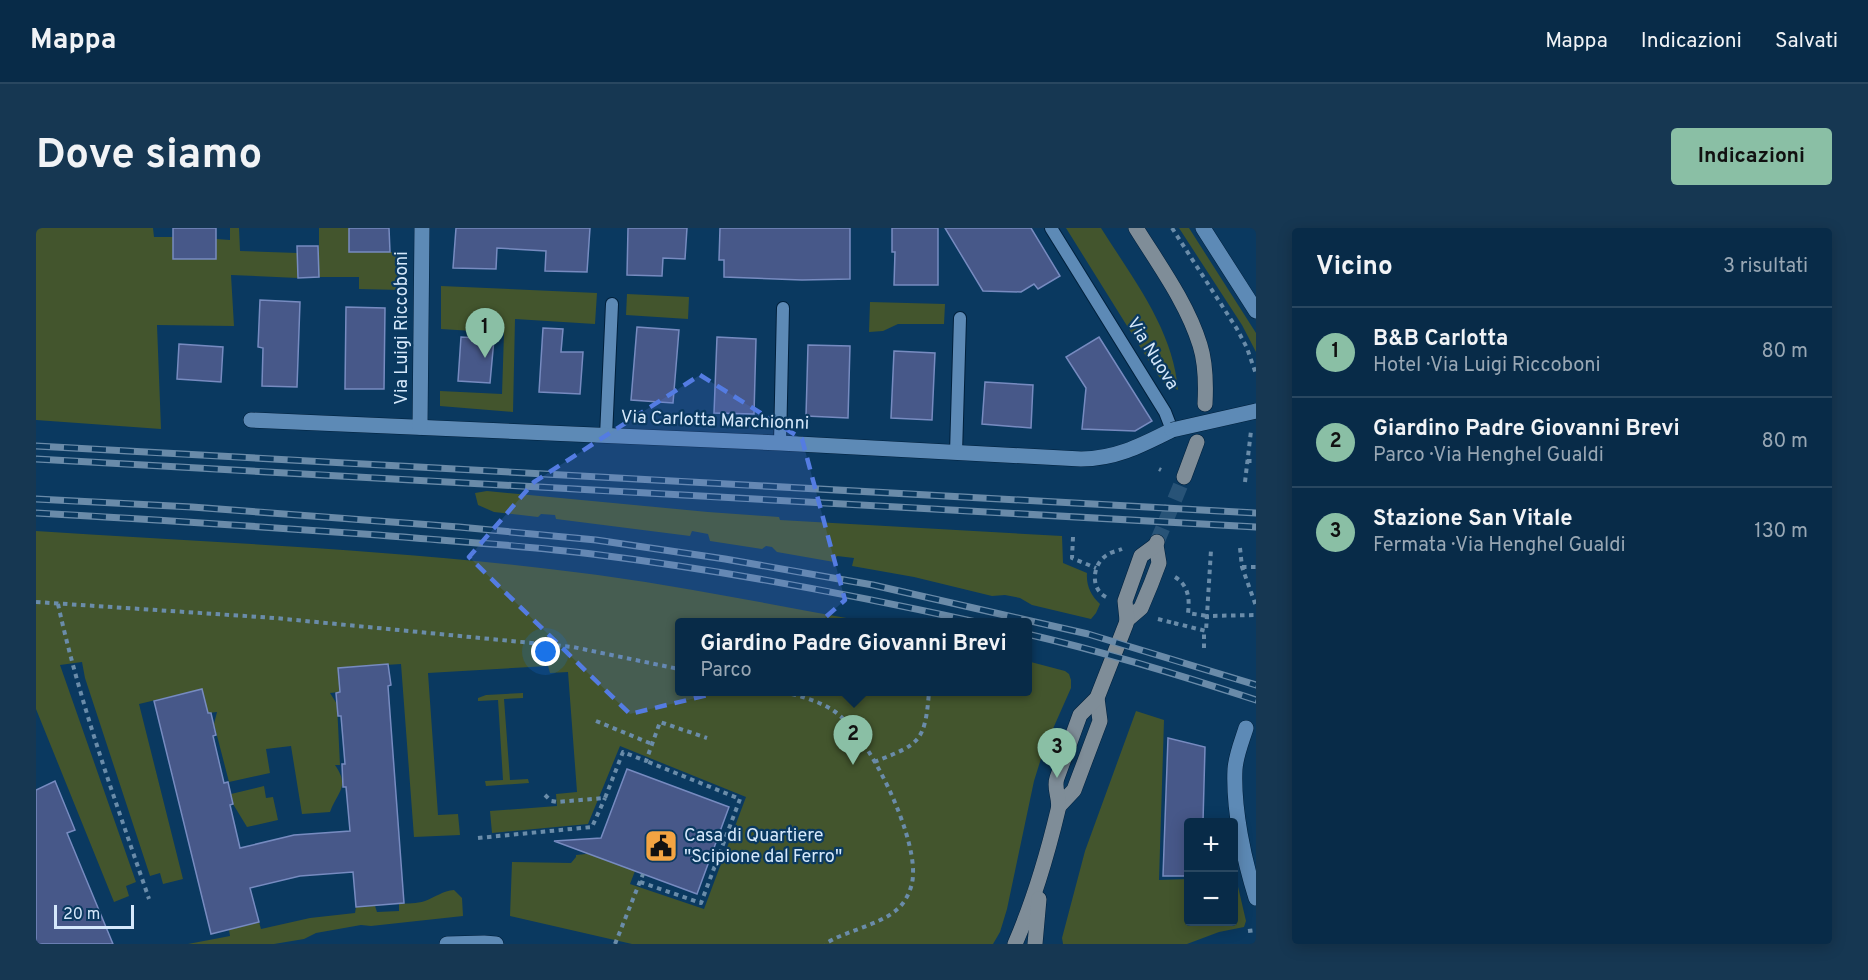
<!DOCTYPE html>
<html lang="it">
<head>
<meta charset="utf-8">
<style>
	:root { --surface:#082b48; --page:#163752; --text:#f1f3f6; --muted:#98a7b4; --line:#294760; --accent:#8abfa5 }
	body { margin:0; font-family:Overpass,sans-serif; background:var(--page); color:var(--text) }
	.controls { position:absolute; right:18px; bottom:18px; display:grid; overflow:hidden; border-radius:6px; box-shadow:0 3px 15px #0003 }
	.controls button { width:54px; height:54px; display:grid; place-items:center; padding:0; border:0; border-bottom:2px solid var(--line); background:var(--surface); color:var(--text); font:30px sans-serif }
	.scale { position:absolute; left:18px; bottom:15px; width:80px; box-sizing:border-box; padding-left:6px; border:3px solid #d5e8fb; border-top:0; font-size:16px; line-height:21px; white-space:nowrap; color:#d5e8fb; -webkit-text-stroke:4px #0a3960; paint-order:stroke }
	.you { position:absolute; left:510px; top:424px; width:21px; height:21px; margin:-15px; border:4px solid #fff; border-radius:50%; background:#1a73e8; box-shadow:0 0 0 9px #1a73e833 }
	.badge { display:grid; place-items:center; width:39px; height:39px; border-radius:50%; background:var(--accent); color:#111; font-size:20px; font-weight:700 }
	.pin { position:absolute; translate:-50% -50px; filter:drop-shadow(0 2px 3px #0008) }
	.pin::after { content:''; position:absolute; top:32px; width:21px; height:18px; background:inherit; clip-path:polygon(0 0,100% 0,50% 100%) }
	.popup { position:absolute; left:639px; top:390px; width:357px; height:78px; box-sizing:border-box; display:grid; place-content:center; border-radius:6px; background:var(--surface); filter:drop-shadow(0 2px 4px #0005); font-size:20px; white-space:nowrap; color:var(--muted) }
	.popup b { font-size:22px; color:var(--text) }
	.popup::after { content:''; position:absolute; left:50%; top:100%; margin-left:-12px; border:12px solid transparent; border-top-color:var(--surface) }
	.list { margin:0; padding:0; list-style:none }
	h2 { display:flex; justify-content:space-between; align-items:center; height:78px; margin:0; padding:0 24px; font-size:26px }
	h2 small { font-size:20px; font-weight:400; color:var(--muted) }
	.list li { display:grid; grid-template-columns:39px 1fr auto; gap:18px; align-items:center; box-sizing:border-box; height:90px; padding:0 24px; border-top:2px solid var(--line) }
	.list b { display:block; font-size:22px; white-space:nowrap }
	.list p { margin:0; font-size:20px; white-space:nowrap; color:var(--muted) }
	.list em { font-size:20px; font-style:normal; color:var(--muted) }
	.map { position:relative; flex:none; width:1220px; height:716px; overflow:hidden; border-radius:6px }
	header { display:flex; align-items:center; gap:36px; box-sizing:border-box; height:84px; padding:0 30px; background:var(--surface); border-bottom:2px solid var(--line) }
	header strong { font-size:28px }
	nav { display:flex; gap:33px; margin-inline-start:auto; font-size:21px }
	.intro { display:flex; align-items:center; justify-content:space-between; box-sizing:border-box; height:144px; padding:0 36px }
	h1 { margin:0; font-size:42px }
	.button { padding:15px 27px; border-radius:6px; background:var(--accent); color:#111; font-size:21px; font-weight:700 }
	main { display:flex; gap:36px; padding:0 36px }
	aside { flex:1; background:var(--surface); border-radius:6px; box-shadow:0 3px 15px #0003 }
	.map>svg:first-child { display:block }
</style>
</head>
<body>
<header>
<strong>Mappa</strong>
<nav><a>Mappa</a><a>Indicazioni</a><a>Salvati</a></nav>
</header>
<div class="intro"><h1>Dove siamo</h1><a class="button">Indicazioni</a></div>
<main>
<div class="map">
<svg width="1220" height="716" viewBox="0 0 1220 716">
	<rect width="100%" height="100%" fill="#0a3960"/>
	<g fill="#43552d">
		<polygon points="0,0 117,0 118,9 137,9 137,31 180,31 180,11 194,12 194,0 203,0 204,23 261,25 262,50 195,47 198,98 121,97 125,201 0,192"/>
		<polygon points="283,0 313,0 314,24 365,24 365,62 323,61 323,49 283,49"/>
		<path d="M1030 0H1065C1097 51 1137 101 1142 162L1129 156 1121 146Z"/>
		<polygon points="1143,0 1153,0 1220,105 1220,124 1206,97"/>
		<polygon points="405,58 561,65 559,96 479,91 477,184 404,178 404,163 466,166 468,105 405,101"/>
		<polygon points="591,66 653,69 652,91 590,87"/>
		<polygon points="834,74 909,76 908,96 862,96 847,103 833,104"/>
		<path d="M451 263 672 284 743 289 744 292 1026 308 1027 335 1051 345C1050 357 1055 368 1064 376L1060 385 1055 391 996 377 984 370 969 367 956 368 878 349 816 338 818 330 801 328 798 334 741 324 736 319 730 318 726 321 674 313 672 306 656 303 654 308 520 291 519 287 505 286 502 289 458 284 442 277 439 265Z"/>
		<path d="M0 303C179 315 360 321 538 344 637 356 735 377 833 394H643V464H991V433L1029 443 1033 446 1035 452V460L1008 521 998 553 971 681 964 704 957 716H596L474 688 476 634 535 635 540 629V627L560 625 559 628 599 643 594 656 668 681 710 569 584 518 552 596 456 605 454 583 521 578 520 566 541 564 532 444 514 445 512 438 392 445 402 587 422 586 424 607 378 609 365 436 302 440 304 464 294 465 301 476 304 537H299C314 559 302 563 294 584L266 586 255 518 230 521 234 545 193 554 178 496 181 484 172 485 166 461 103 476 147 651 127 656 124 645 114 648 49 450 46 434 24 437 100 654 90 658 93 668 78 674 0 481Z"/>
		<polygon points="487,465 487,470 468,471 474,552 492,551 493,555 450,558 449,553 467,552 462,472 442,473 442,470 450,467"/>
		<polygon points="1100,483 1128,492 1123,652 1152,651 1152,694 1198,694 1198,650 1200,650 1210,693 1208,699 1183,704 1151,716 1027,716 1026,710 1049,623"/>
		<polygon points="228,558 230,570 237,569 242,592 211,599 197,576 195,566"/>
		<path d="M418 662 426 670 427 688 335 698 325 697 280 705 268 711 238 716H152L194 708 193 702 223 694 225 701 274 690 319 685 320 679 339 678 341 684 363 683V676C372 675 380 676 389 673 399 669 407 663 418 662Z"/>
	</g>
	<g fill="#475889" stroke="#778bc0" stroke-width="1.5">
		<rect x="137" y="0" width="43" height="31"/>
		<polygon points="313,0 353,0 354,24 313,24"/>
		<polygon points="420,0 554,0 551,44 509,43 510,23 461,20 460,41 417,40"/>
		<polygon points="592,0 651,0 649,31 627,30 626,48 591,47"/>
		<polygon points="684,0 814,0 814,51 766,52 688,49 688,32 683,32"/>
		<polygon points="856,0 902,0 902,57 858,57 859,24 856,24"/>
		<polygon points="909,0 995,0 1024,48 1002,61 998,56 985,64 947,63"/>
		<polygon points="261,18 282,18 283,49 262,50"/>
		<polygon points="224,72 264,74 261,159 226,158 227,120 222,119"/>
		<polygon points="310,79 349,80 348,161 309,161"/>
		<polygon points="601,99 643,102 637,175 595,172"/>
		<polygon points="507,100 527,101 525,124 547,124 544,166 503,164"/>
		<polygon points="425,109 458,111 454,155 422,153"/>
		<polygon points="681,109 720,111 718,186 678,185"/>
		<polygon points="1063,109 1116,193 1099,203 1046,201 1050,160 1030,129"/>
		<polygon points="143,116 187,119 185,154 141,151"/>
		<polygon points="772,117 814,118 812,190 770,188"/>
		<polygon points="858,123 899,125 896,192 855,190"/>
		<polygon points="949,154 997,157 995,200 946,196"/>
		<polygon points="352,436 355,457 352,458 368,675 320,679 317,644 264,648 214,660 223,694 175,706 118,473 166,461 172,485 175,485 180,507 177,508 188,555 192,554 197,576 194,577 204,620 258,607 314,603 310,559 307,559 306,536 309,536 305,488 302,488 300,465 304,464 302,440"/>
		<polygon points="1132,510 1169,519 1167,594 1152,594 1152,648 1127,648"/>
		<polygon points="591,541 693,579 661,666 518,613 565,610"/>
		<polygon points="19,553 39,602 31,605 77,716 0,716 0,562"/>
	</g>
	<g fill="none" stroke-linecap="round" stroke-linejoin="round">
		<polyline stroke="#285377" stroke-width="15" stroke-dasharray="15 8" stroke-linecap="butt" points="1121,314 1148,249"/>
		<g stroke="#00203c" stroke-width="14">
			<g id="service">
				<polyline points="1015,0 1129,184 1136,202"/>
				<polyline points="570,208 576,76"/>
				<polyline points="744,215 747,80"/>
				<polyline points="920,225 924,90"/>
			</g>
		</g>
		<g stroke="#00203c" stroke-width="16">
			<g id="minor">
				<polyline points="1167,0 1220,83"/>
				<path d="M215 192 744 215 1045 231C1080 231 1106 217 1136 202"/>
				<polyline points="384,199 386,0"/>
				<path d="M1210 500C1206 513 1200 527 1199 541 1197 581 1208 632 1220 670"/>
			</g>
		</g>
		<g stroke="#00203c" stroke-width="16">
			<polyline id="tertiary" points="411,716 448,715 460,716"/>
		</g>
		<g stroke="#00203c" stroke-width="16">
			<g id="secondary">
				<path d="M1100 0C1123 37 1151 75 1164 117 1170 136 1170 157 1169 176"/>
				<polyline points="1148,249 1161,214"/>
				<polyline points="1091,392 1105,380 1115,356 1123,335 1120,317 1121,314"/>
				<polyline points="1023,578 1038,562 1064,493 1061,470"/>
				<path d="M979 716C998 672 1011 628 1022 582 1025 571 1017 561 1021 550L1044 487 1061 470 1090 396 1091 392 1089 373 1105 328 1120 317"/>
				<polyline points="999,716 1003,671"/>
			</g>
		</g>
		<g stroke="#6a8ca9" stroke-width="4" stroke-dasharray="4.5 4.5" stroke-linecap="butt">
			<polyline points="1136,0 1201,101 1211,120 1220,146"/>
			<polyline points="1211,233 1220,233"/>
			<polyline points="1123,241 1125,242"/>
			<polyline points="1209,254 1215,203"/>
			<polyline points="1037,309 1036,330 1060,340"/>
			<polyline points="1204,320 1206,339 1220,378"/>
			<polyline points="1206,339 1220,339"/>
			<path d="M1139 349C1152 357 1154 370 1152 385L1171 388"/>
			<path d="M1070 369C1054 361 1056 336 1071 327 1075 324 1081 323 1086 321"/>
			<polyline points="0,374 239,390 537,419 643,441"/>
			<path d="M22 376C44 477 80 574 113 671"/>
			<polyline points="1122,391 1141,396"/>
			<polyline points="1171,391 1171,388 1220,387"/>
			<polyline points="1138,395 1170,403 1175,322"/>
			<polyline points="1168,420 1168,404"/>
			<path d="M747 464C765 468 783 473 798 483 833 507 879 604 877 646 877 655 874 664 869 672 855 696 811 701 789 716"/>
			<polyline points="560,493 616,516"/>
			<path d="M838 534C884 516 889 514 893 464"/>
			<polyline points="509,567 515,573 521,574 569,570 587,524 610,533 624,494 671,510"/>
			<polyline points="442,610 556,599 569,570"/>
			<polyline points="604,654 665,675 704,571 610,533"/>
			<polyline points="1212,703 1220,702"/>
			<polyline points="579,716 607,646"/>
		</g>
		<use href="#service" stroke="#5d8ab6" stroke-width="12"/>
		<use href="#minor" stroke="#5d8ab6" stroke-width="15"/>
		<use href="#tertiary" stroke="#5d8ab6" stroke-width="15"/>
		<use href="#secondary" stroke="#7f8d98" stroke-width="15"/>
		<g stroke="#6a8ba9" stroke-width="7">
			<g id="rail">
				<polyline points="0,218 1220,285"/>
				<polyline points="0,231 1220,299"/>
				<polyline points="0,271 156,279 423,299 560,312 689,331 837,357 1052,406 1220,457"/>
				<path d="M0 285C114 291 228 299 342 307 413 313 485 317 556 326 685 342 813 366 940 394"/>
				<path d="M991 406C1069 424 1144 447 1220 472"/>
			</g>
		</g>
		<use href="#rail" stroke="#0a3960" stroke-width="4.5" stroke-dasharray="14" stroke-linecap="butt"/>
		<g stroke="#00203c" stroke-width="16" stroke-linecap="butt">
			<polyline id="minor-bridge" points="1136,202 1220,183"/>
		</g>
		<use href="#minor-bridge" stroke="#5d8ab6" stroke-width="15"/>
	</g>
	<path fill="#547ce2" fill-opacity="0.2" stroke="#547ce2" stroke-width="4.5" stroke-dasharray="12 8" stroke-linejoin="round" d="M664 147 766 211 809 372 713 457 594 486 433 329 498 254Z"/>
	<defs>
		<g id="civic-square" transform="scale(1.725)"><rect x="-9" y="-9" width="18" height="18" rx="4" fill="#f3a442" stroke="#0a3960"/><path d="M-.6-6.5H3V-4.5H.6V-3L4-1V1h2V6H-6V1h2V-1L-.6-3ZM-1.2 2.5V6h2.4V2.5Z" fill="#111"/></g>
	</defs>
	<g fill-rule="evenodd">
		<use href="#civic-square" x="625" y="618"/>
	</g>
	<g text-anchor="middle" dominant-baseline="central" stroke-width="4.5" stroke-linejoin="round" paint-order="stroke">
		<g font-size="18" fill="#d5e8fb" stroke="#0a3960">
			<text transform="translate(366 100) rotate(-90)">Via Luigi Riccoboni</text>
			<text transform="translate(1116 126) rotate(58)">Via Nuova</text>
			<text transform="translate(679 193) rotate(2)">Via Carlotta Marchionni</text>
		</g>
		<g font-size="18" fill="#d5e8fb" stroke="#0a3960" text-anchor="start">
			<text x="648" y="608">Casa di Quartiere<tspan x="648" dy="21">"Scipione dal Ferro"</tspan></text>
		</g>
	</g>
</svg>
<div class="controls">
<button>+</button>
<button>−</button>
</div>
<div class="scale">20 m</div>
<div class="you"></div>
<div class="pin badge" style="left:449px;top:130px">1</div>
<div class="pin badge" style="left:817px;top:537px">2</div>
<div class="popup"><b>Giardino Padre Giovanni Brevi</b>Parco</div>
<div class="pin badge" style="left:1021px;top:550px">3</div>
</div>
<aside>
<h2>Vicino<small>3 risultati</small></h2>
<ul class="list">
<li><span class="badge">1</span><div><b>B&amp;B Carlotta</b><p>Hotel · Via Luigi Riccoboni</p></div><em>80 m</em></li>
<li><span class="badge">2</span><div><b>Giardino Padre Giovanni Brevi</b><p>Parco · Via Henghel Gualdi</p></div><em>80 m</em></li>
<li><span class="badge">3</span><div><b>Stazione San Vitale</b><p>Fermata · Via Henghel Gualdi</p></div><em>130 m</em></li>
</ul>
</aside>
</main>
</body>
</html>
